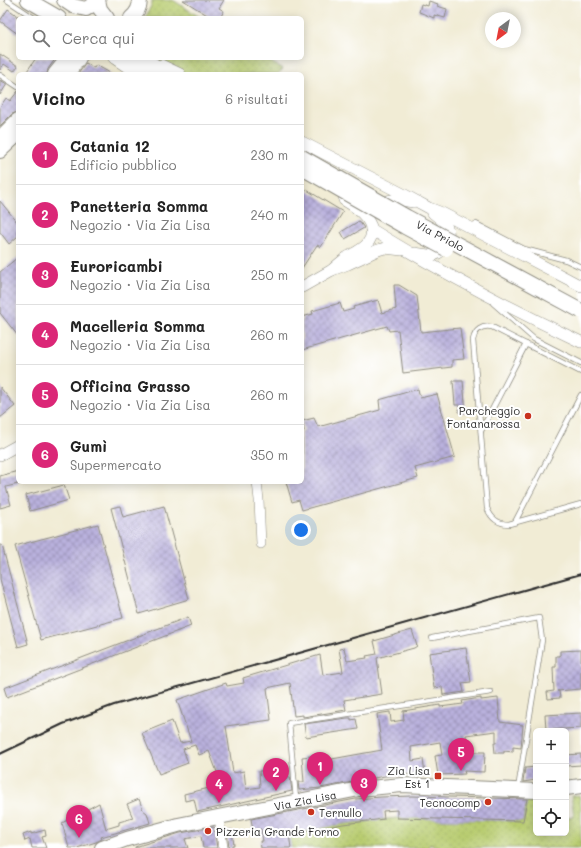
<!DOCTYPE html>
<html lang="it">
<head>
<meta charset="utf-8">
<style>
	:root { --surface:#fff; --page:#f6f6f6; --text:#222; --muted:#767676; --line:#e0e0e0; --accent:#db2777 }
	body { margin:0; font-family:Mali,sans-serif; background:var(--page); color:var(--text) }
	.controls { position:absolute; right:12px; bottom:12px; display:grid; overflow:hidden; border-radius:6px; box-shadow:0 2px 10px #0003 }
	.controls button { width:36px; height:36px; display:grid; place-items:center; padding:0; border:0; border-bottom:1px solid var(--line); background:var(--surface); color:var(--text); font:20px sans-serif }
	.compass { position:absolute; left:485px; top:12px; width:36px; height:36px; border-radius:50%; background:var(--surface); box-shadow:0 2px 10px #0003; rotate:212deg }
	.you { position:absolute; left:301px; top:530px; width:14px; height:14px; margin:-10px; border:3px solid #fff; border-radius:50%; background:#1a73e8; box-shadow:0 0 0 6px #1a73e833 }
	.badge { display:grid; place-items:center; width:26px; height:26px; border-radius:50%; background:var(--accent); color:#fff; font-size:13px; font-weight:700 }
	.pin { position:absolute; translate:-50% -33px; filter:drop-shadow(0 1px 2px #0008) }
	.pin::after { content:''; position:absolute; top:21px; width:14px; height:12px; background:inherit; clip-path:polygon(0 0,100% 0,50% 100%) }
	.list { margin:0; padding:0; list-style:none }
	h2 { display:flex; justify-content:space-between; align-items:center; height:52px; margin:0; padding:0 16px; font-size:17px }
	h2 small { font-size:13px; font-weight:400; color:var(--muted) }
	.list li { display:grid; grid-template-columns:26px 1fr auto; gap:12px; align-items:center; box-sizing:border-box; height:60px; padding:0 16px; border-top:1px solid var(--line) }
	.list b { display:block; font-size:15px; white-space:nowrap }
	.list p { margin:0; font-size:13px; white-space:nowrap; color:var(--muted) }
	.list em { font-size:13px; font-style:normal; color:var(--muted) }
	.icon { flex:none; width:22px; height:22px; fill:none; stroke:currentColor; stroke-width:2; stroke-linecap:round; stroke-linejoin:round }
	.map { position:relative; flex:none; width:581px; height:848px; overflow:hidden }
	.search { position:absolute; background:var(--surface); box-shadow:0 2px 10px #0003; left:16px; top:16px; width:288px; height:44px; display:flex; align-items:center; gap:10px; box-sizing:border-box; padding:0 14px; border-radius:6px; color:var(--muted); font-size:15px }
	.panel { position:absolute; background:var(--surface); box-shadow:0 2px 10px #0003; left:16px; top:72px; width:288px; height:412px; border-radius:6px }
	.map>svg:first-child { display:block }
</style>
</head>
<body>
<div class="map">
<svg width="581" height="848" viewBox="0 0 581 848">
	<defs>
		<pattern id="grass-dots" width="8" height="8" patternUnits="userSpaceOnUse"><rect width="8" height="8" fill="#b8cc70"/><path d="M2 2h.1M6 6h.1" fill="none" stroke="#9eaf61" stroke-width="1.8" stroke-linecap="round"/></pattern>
		<pattern id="building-cross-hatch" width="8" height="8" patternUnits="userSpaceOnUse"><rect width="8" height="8" fill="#b9b1dd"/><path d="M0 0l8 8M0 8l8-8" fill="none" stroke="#9790b3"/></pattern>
	</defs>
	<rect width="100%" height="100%" fill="#fff"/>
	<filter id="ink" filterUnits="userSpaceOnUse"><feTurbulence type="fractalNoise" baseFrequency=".025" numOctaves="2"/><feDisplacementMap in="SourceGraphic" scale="8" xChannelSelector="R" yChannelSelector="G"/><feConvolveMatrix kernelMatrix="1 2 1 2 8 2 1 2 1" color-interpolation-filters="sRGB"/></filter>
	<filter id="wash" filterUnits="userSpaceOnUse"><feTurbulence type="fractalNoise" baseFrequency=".012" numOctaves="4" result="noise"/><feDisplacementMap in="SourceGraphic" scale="16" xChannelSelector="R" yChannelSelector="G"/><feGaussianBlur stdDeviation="0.9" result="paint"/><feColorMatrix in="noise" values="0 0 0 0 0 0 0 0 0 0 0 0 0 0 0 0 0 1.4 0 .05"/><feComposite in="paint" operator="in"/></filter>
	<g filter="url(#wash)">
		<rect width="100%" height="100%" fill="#f1ecd5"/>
		<g fill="url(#grass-dots)" stroke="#727c4e">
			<polygon points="152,0 173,0 201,18 145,18 152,4"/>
			<polygon points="108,58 265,58 283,69 278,74 129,74"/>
			<polygon points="579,795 581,807 581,848 442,848 430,844 428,848 291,848 289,834 343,824 397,818 523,821 527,799 536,800 536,833 566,833 566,818 574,817 571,796"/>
		</g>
		<g id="blocks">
			<g fill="url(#building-cross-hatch)">
				<polygon points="183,0 224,0 219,8 224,11 220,18 212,18"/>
				<polygon points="429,1 438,4 437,6 447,9 445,18 434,15 434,18 419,12 421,4 428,6"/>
				<polygon points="8,9 18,16 18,34 0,21"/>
				<polygon points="0,54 18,66 14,71 4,64 0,70"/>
				<polygon points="36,58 56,58 48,69 47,74 25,74"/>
				<polygon points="86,63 94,68 96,65 112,74 78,74"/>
				<polygon points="0,80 7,84 0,95"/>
				<polygon points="18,91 18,112 12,114 0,126 0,107 6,98 10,101"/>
				<polygon points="302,187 343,212 321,247 317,245 302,268"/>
				<polygon points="0,201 18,223 18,236 9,244 0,232"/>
				<polygon points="359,221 364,228 345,239 341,232"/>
				<polygon points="18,257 18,336 0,313 0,272"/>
				<polygon points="394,285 399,285 417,296 421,332 460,328 464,359 452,360 452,367 403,373 398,330 389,331 387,326 302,350 302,317 313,314 312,311 340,303 343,312 354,309 353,307 378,300 382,313 396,309"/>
				<polygon points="453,381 463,381 466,412 459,413 459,405 455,405"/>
				<polygon points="0,387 15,406 0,418"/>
				<polygon points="418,389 420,398 437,394 455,457 415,468 418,478 302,510 299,500 292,502 286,482 302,482 302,431 304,431 302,421 314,418 318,427 380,410 379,400"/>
				<polygon points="18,471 18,484 6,487 11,505 0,508 0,476"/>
				<polygon points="64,485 69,500 30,511 26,495"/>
				<polygon points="120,506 123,517 164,506 189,599 139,614 111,508"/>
				<polygon points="98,524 123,618 41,640 15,546"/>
				<polygon points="0,545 2,545 28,644 18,647 0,579"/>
				<polygon points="188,617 191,626 7,697 4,688"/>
				<polygon points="412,630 417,646 414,648 377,658 382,694 344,700 346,710 303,717 303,715 294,716 290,683 267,688 271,720 226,726 233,773 244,771 246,789 260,787 259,771 276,770 277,779 290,777 292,791 197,812 194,799 185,801 184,794 222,785 209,751 199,755 195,745 183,749 188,763 159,774 142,733 172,721 180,743 191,741 177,700 226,683 227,686 244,683 243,678 320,655 323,675 343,672 339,649 344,648 347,661 367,658 366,656 377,654 374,641"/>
				<polygon points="466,648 471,682 462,683 464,692 443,695 442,687 434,688 429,653"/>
				<polygon points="581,650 581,689 557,691 559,691 560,698 548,699 547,692 554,691 553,667 556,667 556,656 560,656 560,651"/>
				<polygon points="481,698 481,700 498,698 500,722 523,725 521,748 513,747 513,752 504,751 504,753 495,753 494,743 496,743 496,731 466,735 468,752 485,752 484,772 464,771 465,774 438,775 435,756 442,755 440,742 411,747 412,761 423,759 425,775 413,774 385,776 320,788 299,790 298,782 304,782 302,757 311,756 313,768 333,766 332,759 382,750 377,714 390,712 391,722 404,720 403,711 440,705 440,707 463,704 462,701"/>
				<polygon points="581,713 581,728 546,730 545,715"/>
				<polygon points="347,718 351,718 351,720 356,719 358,729 306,737 304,724"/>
				<polygon points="581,754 581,765 566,766 566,755"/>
				<polygon points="536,767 536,780 523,782 525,768"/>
				<polygon points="412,796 527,799 523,821 397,818 397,810 383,811 384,819 343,824 289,834 291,848 261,848 260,841 263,841 261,829 253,830 251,819 356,799 381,797"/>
				<polygon points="139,799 143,810 147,813 150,823 101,837 102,839 96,842 77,848 69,848 62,823 99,803 106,829 119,825 119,822 133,818 127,804"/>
				<polygon points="214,827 217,848 203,848 201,836 185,839 188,848 135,848 135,847 180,833"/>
				<polygon points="45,830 46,836 42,837 46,848 32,848 30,839 25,841 23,835 31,832 31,834"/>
				<polygon points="232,831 234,845 232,845 232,848 229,848 227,832"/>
			</g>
		</g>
	</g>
	<g filter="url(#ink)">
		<use href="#blocks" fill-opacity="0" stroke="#8e8c80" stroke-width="1"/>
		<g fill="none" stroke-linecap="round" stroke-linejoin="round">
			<g stroke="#8e8c80" stroke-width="6">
				<g id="service">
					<polyline points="7,0 34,18"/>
					<polyline points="0,75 18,87"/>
					<polyline points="470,226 476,224 524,249 566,260 581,267"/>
					<polyline points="493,303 534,339 581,363"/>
					<path d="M581 372 492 327C482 325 475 330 473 340L487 508C491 518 497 524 509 524L581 504"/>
					<polyline points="481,431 526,344"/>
					<polyline points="515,522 581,395"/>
					<polyline points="432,638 539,618 542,640 518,789"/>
					<polyline points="296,799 289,723 491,692"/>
				</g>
			</g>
			<g stroke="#8e8c80" stroke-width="10">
				<g id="minor">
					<polyline points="257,482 259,500 261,544"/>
					<polyline points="219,817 223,848"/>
				</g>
			</g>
			<g stroke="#8e8c80" stroke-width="12">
				<g id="tertiary">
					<polyline points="114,58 130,69"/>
					<polyline points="161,65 180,74"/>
					<polyline points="302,142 405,195 429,208 442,213 513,250 581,286"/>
					<path d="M379 208C387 197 399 199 412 202"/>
					<path d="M371 229C439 271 509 308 581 342"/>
					<path d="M415 253C422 254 428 256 434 255 447 251 452 234 445 224 442 220 437 216 433 213"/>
					<path d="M332 270C336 266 341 262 346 258 352 254 362 250 367 244 382 226 358 208 344 200"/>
					<polyline points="302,287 332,270 348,264 378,250 385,248 402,250"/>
					<polyline points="0,455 18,445"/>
				</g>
			</g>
			<g stroke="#8e8c80" stroke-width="16">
				<g id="primary">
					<polyline points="28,0 59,18"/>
					<polyline points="64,0 73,6 86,9 98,1"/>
					<polyline points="98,0 100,9 107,18"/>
					<path d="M131 18C137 13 140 8 140 0"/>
					<polyline points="124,58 150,74"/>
					<polyline points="142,58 168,74"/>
					<polyline points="55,74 68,58"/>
					<polyline points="67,74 79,58"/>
					<polyline points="0,138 18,120"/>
					<polyline points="0,151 18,134"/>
					<polyline points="566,788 581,786"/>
					<path id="s1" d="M102 848 127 839 178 825 359 789 402 785 536 791"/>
				</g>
			</g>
			<use href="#service" stroke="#fff" stroke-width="4.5"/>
			<use href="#minor" stroke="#fff" stroke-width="9"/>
			<use href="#tertiary" stroke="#fff" stroke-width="11"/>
			<use href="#primary" stroke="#fff" stroke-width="14"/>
			<polyline stroke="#2b2b2b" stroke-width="2" points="0,754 63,724 114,705 581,574"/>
			<g stroke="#8e8c80" stroke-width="16" stroke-linecap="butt">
				<g id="primary-bridge">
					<path id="s2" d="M302 157 407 217 581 311"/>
					<polyline points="302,168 405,227 446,249"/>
				</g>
			</g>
			<use href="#primary-bridge" stroke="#fff" stroke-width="14"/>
		</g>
	</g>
	<g fill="#c8321e" stroke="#fff" stroke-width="1.5">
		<circle cx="528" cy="416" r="4"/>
		<rect x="434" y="772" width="8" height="8" rx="2"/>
		<circle cx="488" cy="802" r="4"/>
		<circle cx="311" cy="812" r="4"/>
		<circle cx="208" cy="831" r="4"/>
	</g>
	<g text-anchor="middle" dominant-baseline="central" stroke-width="4" stroke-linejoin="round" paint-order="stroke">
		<g font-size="11" fill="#2b2b2b" stroke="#fff">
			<text stroke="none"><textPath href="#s2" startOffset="159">Via Priolo</textPath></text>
			<text stroke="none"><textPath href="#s1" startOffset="209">Via Zia Lisa</textPath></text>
		</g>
		<g font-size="11" fill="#2b2b2b" stroke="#fff" text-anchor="end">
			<text x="520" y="410">Parcheggio<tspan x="520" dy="13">Fontanarossa</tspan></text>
			<text x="430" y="770">Zia Lisa<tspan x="430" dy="13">Est 1</tspan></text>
			<text x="480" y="802">Tecnocomp</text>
			<text x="319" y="812" text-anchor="start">Ternullo</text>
			<text x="216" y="831" text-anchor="start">Pizzeria Grande Forno</text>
		</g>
	</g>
</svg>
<div class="controls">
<button>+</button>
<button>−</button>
<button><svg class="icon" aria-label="locate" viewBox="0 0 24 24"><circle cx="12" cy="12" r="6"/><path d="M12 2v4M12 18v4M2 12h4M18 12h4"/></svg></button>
</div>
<svg class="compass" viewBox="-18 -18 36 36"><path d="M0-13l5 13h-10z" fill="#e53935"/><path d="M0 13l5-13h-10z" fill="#767676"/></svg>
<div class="you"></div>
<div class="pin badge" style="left:320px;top:785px">1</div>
<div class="pin badge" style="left:276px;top:791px">2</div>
<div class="pin badge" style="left:364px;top:802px">3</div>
<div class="pin badge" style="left:219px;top:803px">4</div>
<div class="pin badge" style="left:461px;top:771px">5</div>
<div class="pin badge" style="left:79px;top:838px">6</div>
<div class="search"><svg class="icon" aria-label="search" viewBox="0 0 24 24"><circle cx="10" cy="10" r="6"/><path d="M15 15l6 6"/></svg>Cerca qui</div>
<section class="panel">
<h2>Vicino<small>6 risultati</small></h2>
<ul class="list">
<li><span class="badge">1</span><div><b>Catania 12</b><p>Edificio pubblico</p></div><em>230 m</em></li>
<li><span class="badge">2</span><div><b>Panetteria Somma</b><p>Negozio · Via Zia Lisa</p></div><em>240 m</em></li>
<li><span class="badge">3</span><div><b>Euroricambi</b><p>Negozio · Via Zia Lisa</p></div><em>250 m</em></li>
<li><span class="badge">4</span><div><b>Macelleria Somma</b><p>Negozio · Via Zia Lisa</p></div><em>260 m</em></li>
<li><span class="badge">5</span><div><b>Officina Grasso</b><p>Negozio · Via Zia Lisa</p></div><em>260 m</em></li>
<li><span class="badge">6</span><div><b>Gumì</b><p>Supermercato</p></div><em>350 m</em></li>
</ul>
</section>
</div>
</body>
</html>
